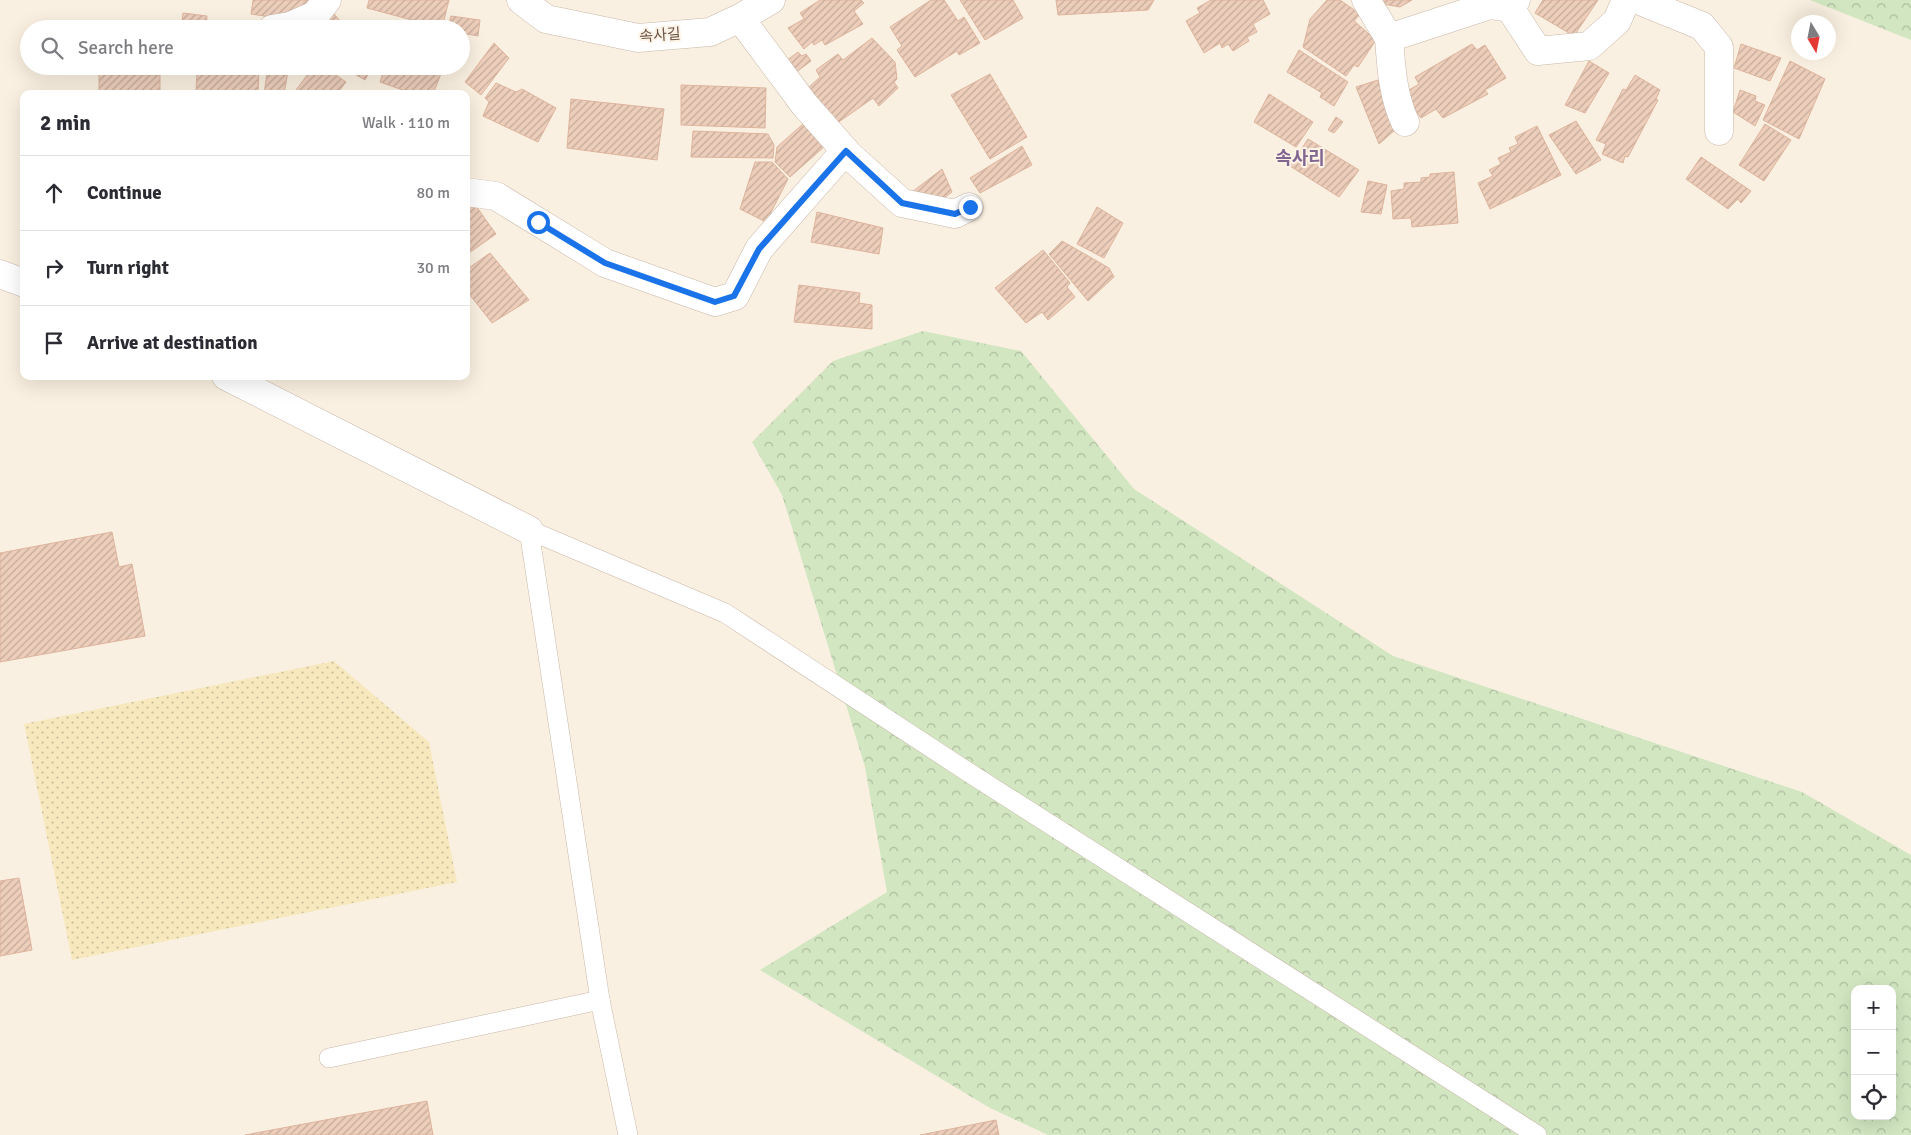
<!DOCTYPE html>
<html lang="en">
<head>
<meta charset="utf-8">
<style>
	:root { --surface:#fff; --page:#f2f2f3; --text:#2b2b33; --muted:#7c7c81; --line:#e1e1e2 }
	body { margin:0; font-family:Signika,"Noto Sans KR",sans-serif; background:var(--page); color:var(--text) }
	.controls { position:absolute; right:15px; bottom:15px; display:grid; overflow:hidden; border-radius:10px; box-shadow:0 5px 20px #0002 }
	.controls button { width:45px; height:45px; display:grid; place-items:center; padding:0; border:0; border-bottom:1px solid var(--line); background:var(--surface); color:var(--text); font:25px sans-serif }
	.compass { position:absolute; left:1791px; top:15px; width:45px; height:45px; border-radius:50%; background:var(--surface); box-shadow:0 5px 20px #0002; rotate:170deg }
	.stop { position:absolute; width:15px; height:15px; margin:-11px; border:4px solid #1a73e8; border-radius:50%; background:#fff }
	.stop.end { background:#1a73e8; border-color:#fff; box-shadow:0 1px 5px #0008 }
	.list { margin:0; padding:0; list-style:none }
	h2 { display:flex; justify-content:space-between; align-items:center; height:65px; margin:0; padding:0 20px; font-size:21px }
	h2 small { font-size:16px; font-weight:400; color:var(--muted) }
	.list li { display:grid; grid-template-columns:32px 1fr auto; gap:15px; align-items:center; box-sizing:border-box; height:75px; padding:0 20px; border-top:1px solid var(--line) }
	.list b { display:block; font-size:19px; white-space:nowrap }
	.list em { font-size:16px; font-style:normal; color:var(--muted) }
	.icon { flex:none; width:28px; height:28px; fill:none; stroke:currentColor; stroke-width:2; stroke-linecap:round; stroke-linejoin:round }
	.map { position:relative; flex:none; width:1911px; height:1135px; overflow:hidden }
	.search { position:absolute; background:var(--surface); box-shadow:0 5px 20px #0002; left:20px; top:20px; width:450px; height:55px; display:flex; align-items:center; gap:12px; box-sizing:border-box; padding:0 18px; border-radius:28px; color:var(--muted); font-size:19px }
	.panel { position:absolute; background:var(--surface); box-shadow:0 5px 20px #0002; left:20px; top:90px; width:450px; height:290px; border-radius:10px }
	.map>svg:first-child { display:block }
</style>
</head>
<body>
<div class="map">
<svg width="1911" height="1135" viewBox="0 0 1911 1135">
	<defs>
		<pattern id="forest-crowns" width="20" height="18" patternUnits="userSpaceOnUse" patternTransform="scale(1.25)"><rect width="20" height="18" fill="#d1e6c1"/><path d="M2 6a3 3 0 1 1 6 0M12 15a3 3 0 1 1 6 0" fill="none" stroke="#aebd9f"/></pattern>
		<pattern id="sand-dots" width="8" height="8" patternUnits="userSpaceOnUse" patternTransform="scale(1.25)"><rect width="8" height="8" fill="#f7e9bd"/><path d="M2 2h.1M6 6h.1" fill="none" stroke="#ccc09c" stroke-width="1.8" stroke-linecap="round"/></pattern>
		<pattern id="building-hatch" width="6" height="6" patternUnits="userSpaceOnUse" patternTransform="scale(1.25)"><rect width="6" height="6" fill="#edcebb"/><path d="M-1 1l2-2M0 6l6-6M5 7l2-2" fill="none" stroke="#c4aa9a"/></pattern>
	</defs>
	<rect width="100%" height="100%" fill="#faf0e1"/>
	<g fill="url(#forest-crowns)" fill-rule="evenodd">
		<polygon points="1810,0 1911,0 1911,40"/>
		<path d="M923 331 1021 351 1134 489 1393 656 1802 792 1911 855V1135H1048L990 1108 760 970 887 892 865 767 782 495 752 442 833 361ZM1855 989H1892V1116H1855Z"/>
	</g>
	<polygon fill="url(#sand-dots)" points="334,661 429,742 457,882 72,960 24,724"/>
	<g fill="url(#building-hatch)" stroke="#deb49c">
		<polygon points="253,0 317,0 291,20 251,14"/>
		<polygon points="369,0 449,0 442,28 367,8"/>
		<polygon points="820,0 861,0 864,3 854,11 863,24 825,45 822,40 814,45 812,42 804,49 788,28 804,19 800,13"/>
		<polygon points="931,0 944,0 958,21 964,17 980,43 959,55 957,51 915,77 897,50 902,46 890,27"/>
		<polygon points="960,0 1013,0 1023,18 985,40"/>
		<polygon points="1056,0 1154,0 1148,10 1058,15"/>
		<polygon points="1211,0 1263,0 1270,14 1253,24 1257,32 1247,37 1249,41 1233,51 1228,44 1222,48 1220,43 1204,53 1186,21 1200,13 1197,8"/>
		<polygon points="1327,0 1340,0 1360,14 1354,21 1376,40 1358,67 1354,65 1346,76 1303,47 1310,19"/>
		<polygon points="1380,0 1412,0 1400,7 1383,4"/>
		<polygon points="1543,0 1598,0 1574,36 1535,13"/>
		<polygon points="183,13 207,16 206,29 181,29"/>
		<polygon points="333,13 348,29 317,29"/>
		<polygon points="451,16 480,20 478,36 461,33 461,29 448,29"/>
		<polygon points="872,38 895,62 897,79 894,82 898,88 879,106 873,98 836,124 807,89 820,77 816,70 838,54 843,60"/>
		<polygon points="494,43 509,58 481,95 465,82"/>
		<polygon points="1472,44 1477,50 1485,45 1506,78 1485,90 1488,94 1443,118 1436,109 1421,118 1404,93 1419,84 1415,77"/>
		<polygon points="1741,44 1781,58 1770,81 1734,68"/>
		<polygon points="1299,50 1348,82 1334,106 1320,97 1322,93 1287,72"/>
		<polygon points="798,52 802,56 806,54 811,61 791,76 782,64"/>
		<polygon points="1589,61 1609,73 1585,113 1565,105"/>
		<polygon points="1790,61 1825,79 1799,139 1763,120"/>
		<polygon points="212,66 259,69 258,94 196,94 197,71 211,71"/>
		<polygon points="268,66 289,66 284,94 264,94"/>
		<polygon points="314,66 323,66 346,82 337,94 293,94"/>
		<polygon points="340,66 373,66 365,80"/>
		<polygon points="385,66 444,66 433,94 414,94 380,82"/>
		<polygon points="99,74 160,75 160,94 99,94"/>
		<polygon points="990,74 1027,137 990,159 951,95"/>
		<polygon points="1635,75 1660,90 1656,99 1658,100 1628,157 1625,156 1623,163 1602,154 1606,144 1596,140 1623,89 1626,90"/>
		<polygon points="1378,80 1395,130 1379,144 1356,87"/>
		<polygon points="496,83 516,92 522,89 556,108 538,142 483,116 489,102 485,98"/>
		<polygon points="681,85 766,88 765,128 681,125"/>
		<polygon points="1740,90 1756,96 1755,101 1765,105 1755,126 1733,112"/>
		<polygon points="1269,94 1313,122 1296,147 1254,122"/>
		<polygon points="571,99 664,109 657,160 567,148"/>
		<polygon points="1336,117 1343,122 1334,133 1328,130"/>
		<polygon points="1576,121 1601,160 1576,174 1549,135"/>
		<polygon points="803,124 825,146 790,177 775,162 777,147"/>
		<polygon points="1765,124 1791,140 1764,181 1739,165"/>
		<polygon points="1537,126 1561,175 1490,209 1478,183 1493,176 1489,170 1501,164 1498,158 1511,152 1509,148 1518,144 1515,137"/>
		<polygon points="693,131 768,134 774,145 773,158 691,157"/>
		<polygon points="1308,139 1359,170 1339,197 1290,166"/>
		<polygon points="1022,146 1032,165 980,193 970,178"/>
		<polygon points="1701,157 1751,191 1741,203 1738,199 1728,209 1686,179"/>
		<polygon points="755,162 772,162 788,179 766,222 740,209"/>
		<polygon points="942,169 952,192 938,202 912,192"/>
		<polygon points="1454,172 1458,223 1412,227 1411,218 1393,219 1391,191 1404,189 1404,183 1421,182 1421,178 1430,177 1430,174"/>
		<polygon points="1368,181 1387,185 1381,214 1361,212"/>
		<polygon points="473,202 496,234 466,255 466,207"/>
		<polygon points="1097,207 1123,223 1104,258 1077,244"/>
		<polygon points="817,212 883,228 879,254 811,242"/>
		<polygon points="1062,241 1109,268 1114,277 1088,301 1049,254"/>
		<polygon points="1043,250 1070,283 1067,287 1075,297 1048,320 1042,312 1026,323 995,288"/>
		<polygon points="490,253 529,300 492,323 466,290 466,270"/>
		<polygon points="799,285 860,293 859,303 872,305 872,329 794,322"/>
		<polygon points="112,532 119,567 132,564 145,636 0,662 0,553"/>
		<polygon points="19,878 32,950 0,956 0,881"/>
		<polygon points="427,1101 433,1135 245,1135"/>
		<polygon points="996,1120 999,1135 920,1135"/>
	</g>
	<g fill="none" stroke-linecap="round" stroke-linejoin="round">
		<g stroke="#c9b7a9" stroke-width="20">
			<g id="lane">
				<polyline points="600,1000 628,1135"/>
				<polyline points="329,1058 600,1000 529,530 725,613 968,772 1537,1135"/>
			</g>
		</g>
		<g stroke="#c9b7a9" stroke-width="29">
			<g id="street">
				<polyline points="521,0 546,19 638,38 710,32 740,18 771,0"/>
				<polyline points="1366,0 1389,38 1490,5 1510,8 1516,0"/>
				<polyline points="1638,0 1702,26 1719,47 1719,131"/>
				<polyline points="1510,8 1538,51 1589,46 1617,21 1626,0"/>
				<polyline points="740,18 804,104 849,155 902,203 955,214 969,207"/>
				<polyline points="272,29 290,26 315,15 327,0"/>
				<path d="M1389 38C1391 67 1393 96 1405 122"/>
				<polyline points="466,192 496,196 605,263 715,302 735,296 759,249 845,151"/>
				<polyline points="0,274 24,283"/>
				<polyline points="226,376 529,530"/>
			</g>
		</g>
		<use href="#lane" stroke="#fff" stroke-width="19"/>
		<use href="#street" stroke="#fff" stroke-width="28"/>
	</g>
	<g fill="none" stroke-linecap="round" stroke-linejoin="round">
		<polyline stroke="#1a73e8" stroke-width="6" points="538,222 605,263 715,302 734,296 759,249 846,151 902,203 955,214 970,207"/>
	</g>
	<g text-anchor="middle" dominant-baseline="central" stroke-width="4" stroke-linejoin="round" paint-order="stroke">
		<g font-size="15" fill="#6f564a" stroke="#fdf4e6">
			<text transform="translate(660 35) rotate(-4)">속사길</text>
		</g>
		<g font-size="18" font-weight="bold" fill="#826692" stroke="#fdf4e6">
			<text x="1300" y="158">속사리</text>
		</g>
	</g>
</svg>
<div class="controls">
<button>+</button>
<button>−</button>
<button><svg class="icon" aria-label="locate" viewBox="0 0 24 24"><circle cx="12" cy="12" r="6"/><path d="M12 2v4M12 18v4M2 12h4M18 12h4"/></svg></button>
</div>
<svg class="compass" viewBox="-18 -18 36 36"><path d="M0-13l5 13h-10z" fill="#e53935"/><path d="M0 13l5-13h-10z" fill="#7c7c81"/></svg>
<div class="stop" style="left:538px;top:222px"></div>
<div class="stop end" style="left:970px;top:207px"></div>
<div class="search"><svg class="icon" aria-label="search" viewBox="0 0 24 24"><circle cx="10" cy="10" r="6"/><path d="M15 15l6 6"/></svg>Search here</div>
<section class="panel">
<h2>2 min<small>Walk · 110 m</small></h2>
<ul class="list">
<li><svg class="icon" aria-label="ahead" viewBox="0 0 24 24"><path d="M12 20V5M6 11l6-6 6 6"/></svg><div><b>Continue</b></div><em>80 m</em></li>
<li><svg class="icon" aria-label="right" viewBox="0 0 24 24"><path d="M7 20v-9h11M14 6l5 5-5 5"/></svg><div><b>Turn right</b></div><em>30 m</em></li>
<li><svg class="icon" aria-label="arrive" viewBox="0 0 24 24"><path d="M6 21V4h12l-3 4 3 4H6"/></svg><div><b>Arrive at destination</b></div></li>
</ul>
</section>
</div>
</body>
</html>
